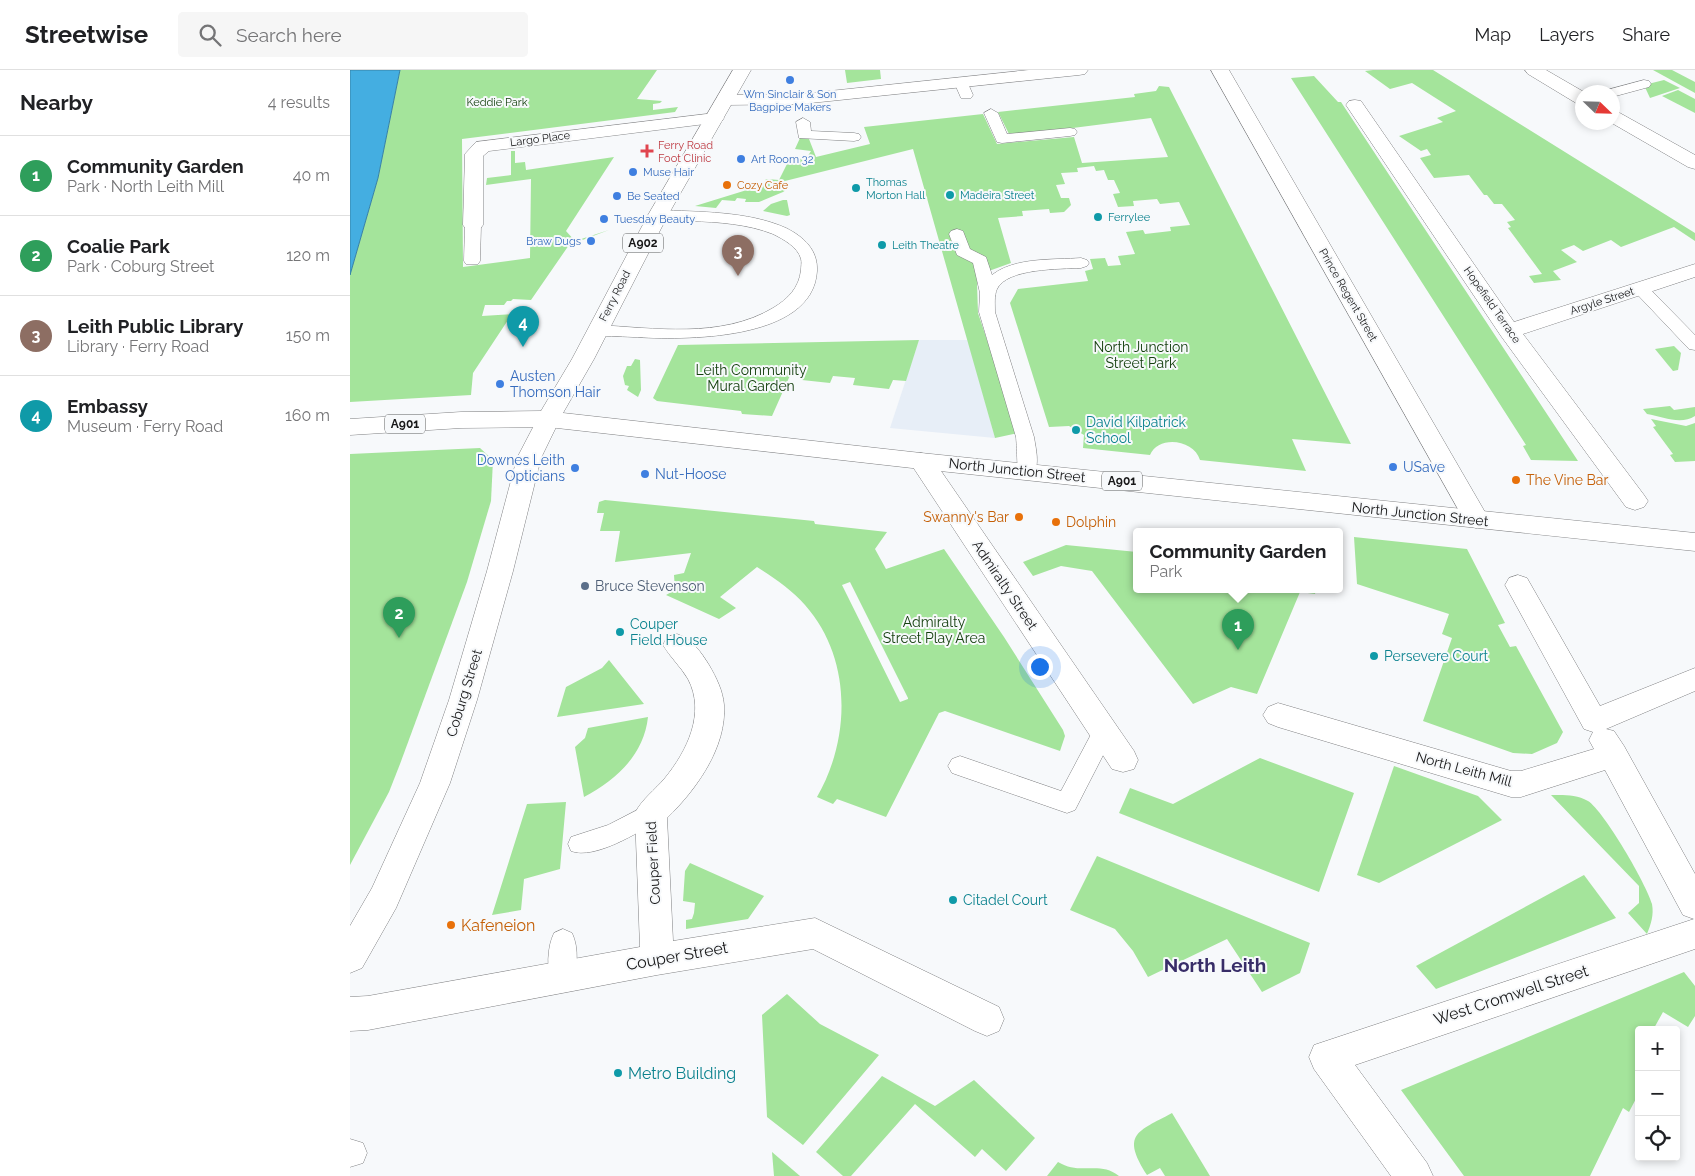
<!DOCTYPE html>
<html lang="en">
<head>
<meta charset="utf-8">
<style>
	:root { --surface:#fff; --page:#f6f6f6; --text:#202124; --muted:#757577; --line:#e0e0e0; --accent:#ea580c }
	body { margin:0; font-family:Raleway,sans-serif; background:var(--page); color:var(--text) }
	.controls { position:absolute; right:15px; bottom:15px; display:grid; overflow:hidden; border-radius:5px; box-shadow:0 2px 8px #0003 }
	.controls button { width:45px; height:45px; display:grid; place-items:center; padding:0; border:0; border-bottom:1px solid var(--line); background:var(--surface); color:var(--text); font:25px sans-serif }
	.compass { position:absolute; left:1225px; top:15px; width:45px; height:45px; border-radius:50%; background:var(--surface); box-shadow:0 2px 8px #0003; rotate:113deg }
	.you { position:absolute; left:689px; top:596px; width:18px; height:18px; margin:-12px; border:4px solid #fff; border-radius:50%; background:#1a73e8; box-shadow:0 0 0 8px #1a73e833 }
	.badge { display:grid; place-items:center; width:32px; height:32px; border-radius:50%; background:var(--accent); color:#fff; font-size:16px; font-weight:700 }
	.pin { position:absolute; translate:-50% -41px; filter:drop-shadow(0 1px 2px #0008) }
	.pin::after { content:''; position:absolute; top:26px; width:18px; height:15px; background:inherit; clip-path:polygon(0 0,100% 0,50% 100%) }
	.popup { position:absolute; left:783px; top:458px; width:210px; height:65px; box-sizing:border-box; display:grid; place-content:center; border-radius:5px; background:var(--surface); filter:drop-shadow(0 1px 4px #0005); font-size:16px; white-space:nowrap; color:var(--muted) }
	.popup b { font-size:19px; color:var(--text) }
	.popup::after { content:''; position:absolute; left:50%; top:100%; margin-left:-10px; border:10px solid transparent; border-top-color:var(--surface) }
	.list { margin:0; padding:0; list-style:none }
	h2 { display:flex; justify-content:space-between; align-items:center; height:65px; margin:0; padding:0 20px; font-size:21px }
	h2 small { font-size:16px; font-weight:400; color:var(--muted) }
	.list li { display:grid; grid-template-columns:32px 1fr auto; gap:15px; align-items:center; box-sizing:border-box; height:80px; padding:0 20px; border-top:1px solid var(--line) }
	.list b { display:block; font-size:19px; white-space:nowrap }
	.list p { margin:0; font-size:16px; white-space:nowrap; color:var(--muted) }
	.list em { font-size:16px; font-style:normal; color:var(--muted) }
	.icon { flex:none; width:28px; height:28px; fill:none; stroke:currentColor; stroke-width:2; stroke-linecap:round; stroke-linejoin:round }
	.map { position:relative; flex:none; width:1345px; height:1106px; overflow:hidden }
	header { display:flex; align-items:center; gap:30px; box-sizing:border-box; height:70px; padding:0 25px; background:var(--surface); border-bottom:1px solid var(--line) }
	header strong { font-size:24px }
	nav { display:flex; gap:28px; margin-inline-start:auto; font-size:18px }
	.search { width:350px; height:45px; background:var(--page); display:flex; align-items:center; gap:12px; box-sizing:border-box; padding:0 18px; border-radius:5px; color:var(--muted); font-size:19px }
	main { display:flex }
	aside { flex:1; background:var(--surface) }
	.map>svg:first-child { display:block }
</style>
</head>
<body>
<header>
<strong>Streetwise</strong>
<div class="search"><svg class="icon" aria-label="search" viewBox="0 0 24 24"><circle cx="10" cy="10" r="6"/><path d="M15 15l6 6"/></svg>Search here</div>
<nav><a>Map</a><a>Layers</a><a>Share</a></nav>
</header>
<main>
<aside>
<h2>Nearby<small>4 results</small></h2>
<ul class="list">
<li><span class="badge" style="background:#2e9e5b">1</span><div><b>Community Garden</b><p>Park · North Leith Mill</p></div><em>40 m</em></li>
<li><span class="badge" style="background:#2e9e5b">2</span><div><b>Coalie Park</b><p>Park · Coburg Street</p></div><em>120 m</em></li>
<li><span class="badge" style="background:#8d6e63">3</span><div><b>Leith Public Library</b><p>Library · Ferry Road</p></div><em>150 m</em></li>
<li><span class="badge" style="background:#0f9aa8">4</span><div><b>Embassy</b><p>Museum · Ferry Road</p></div><em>160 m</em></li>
</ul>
</aside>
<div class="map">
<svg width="1345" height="1106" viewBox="0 0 1345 1106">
	<rect width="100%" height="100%" fill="#f7f9fb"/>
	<polygon fill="#e7eef7" points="569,270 618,270 645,368 540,358"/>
	<g fill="#a4e49b" fill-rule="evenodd">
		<polygon points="50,0 307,0 287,29 312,31 310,33 303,34 303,40 328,37 325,42 112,69 113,197 180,188 181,109 136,115 137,108 161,105 161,81 165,81 165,93 175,92 176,100 264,87 216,161 225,171 259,160 219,175 181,230 163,229 161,231 157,231 154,235 135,235 132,246 162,244 123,303 121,325 0,332 0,205 28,108"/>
		<polygon points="495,0 530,0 531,9 497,13"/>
		<polygon points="1023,0 1083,0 1345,163 1345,171 1324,157 1271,177 1261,170 1233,181 1224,175 1211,180 1227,192 1203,201 1211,210 1184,213 1179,206 1192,204 1158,158 1161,157 1157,152 1165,150 1152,134 1144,134 1137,125 1134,125 1119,105 1084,108 1070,88 1081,85 1077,79 1071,81 1049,66 1093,52 1087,48 1106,41 1062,13 1040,19 1015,1"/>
		<polygon points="1303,0 1322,0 1345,12 1345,23"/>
		<polygon points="964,6 988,32 991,32 1228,391 1181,390 1173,376 1176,375 941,8"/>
		<polygon points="1314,10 1330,18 1300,28 1294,15"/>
		<path d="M809 16 819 17 1001 374 942 369 956 401 850 390C844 369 808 365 800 385L733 378 734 365 719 356 699 357 660 233 668 219 738 211 735 201 743 199 740 189 755 188 758 196 771 195 768 186 785 184 776 162 793 160 795 164 821 161 820 157 840 155 829 132 810 134 807 129 783 131 784 136 768 137 763 124 770 123 764 110H758L754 100 746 101 744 96 727 98 728 102 711 103 715 114 706 115 711 128H719L721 135 714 142 700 143 699 139 672 141 673 146 648 148 661 193 636 202 627 214 628 243 668 363 645 368 563 79 435 111 436 120 433 122 409 132H395L396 129 387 128 385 131 372 130 366 138 345 136 413 115 416 109 429 110 440 88 456 89 461 81 445 79 450 68 459 69 466 87 520 74 514 57 633 44 647 74 724 67 732 93 818 87 801 48 660 66 648 42 785 27 784 24 806 21Z"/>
		<polygon points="1328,20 1345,29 1345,43 1312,26"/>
		<polygon points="433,130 437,130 440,145 437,146 413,141 421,134"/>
		<polygon points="569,270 556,311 543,310 539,319 503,315 505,308 483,306 480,313 452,310 455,302 442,301 422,346 392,344 391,341 307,331 303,328 328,275"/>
		<polygon points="1324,276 1331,283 1328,300 1323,301 1305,279"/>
		<polygon points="285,289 290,290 291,320 288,327 277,320 279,316 275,315 273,306 277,296 281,296"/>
		<path d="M1320 336 1324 340 1345 337V346C1331 355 1313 347 1297 344L1293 339Z"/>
		<polygon points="1301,349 1336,356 1345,353 1345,391 1325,392 1320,385 1323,384 1303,357 1306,356"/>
		<polygon points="130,378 143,390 141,431 117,512 50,694 39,722 0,795 0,384"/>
		<path d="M255 430 464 451 465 454 537 462 525 479 536 499 594 479 654 567 713 660 715 666 710 681 595 641 589 643 536 747 487 729 483 734 467 727C501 668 502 588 455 535 442 520 424 508 407 497L370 527 386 538 369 549 316 525 325 520 324 505 334 503 341 483 265 492 270 461H250L254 443H247L249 432ZM500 512 558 628V629L550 632 492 515Z"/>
		<polygon points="1004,467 1117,479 1155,553 1148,555 1160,577 1166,576 1213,662 1207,673 1182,684 1163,683 1073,651 1102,568 1092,564 1099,544 1007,514"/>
		<polygon points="716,475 787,482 787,519 966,519 965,524 950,522 907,624 881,617 843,634 742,501 711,496 683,506 673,492"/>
		<polygon points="259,590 294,634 207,647 216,617 252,598"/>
		<path d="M298 647C294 685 266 710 234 727L225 677 235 668 238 658Z"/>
		<polygon points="910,688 1004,723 969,822 769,743 780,718 823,734"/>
		<polygon points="1044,696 1128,726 1152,750 1029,813 1007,805"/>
		<path d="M1201 725C1213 725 1226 724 1238 731 1254 741 1297 815 1302 834 1304 845 1301 854 1297 864L1278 843 1289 833V816Z"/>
		<polygon points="216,732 210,799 174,809 171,840 142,845 177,734"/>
		<polygon points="747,786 960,873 950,903 912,922 877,869 798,907 783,881 765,859 720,840"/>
		<polygon points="340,793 414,826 398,849 336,859 336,850 342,849 344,843 345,833 333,831 335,801"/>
		<polygon points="1234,805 1266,848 1086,919 1066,896"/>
		<polygon points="1334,902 1345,916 1345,946 1338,957 1313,942 1303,960 1289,960 1289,1023 1279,1042 1273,1038 1240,1106 1114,1106 1051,1020"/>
		<polygon points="437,924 470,954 529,985 453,1075 417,1047 412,945"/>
		<polygon points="532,1006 585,1036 624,1010 685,1068 656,1101 632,1079 625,1087 565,1034 501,1106 493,1106 466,1082"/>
		<path d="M822 1043 860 1106H815L810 1098 797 1105C771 1064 787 1062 822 1043Z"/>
		<polygon points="422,1082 450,1106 424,1106"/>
		<path d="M708 1092C731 1106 749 1090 769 1106H697Z"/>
	</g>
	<polygon fill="#44aee1" stroke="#3781a5" points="0,0 50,0 28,108 0,205"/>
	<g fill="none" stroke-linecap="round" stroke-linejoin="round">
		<g stroke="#808183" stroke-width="1">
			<g id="lane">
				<polygon points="611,8 616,9 623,25 621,28 611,28 604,12"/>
				<polygon points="1294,10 1299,11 1301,14 1299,17 1262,27 1262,22 1256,22 1257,20"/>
				<polygon points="641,39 648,43 657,64 720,58 725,59 727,62 725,65 720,66 652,73 647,72 634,43"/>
				<polygon points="453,48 460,52 461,61 504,63 509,64 511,67 509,70 504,71 449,68 446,52"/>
				<path d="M308 140C349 142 398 141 436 158 454 167 468 180 467 201 463 272 332 270 283 267 269 266 254 267 241 264L238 260 241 256 247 255C304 258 371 269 423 238 438 229 449 218 451 200 451 197 452 192 451 189 448 177 433 169 423 164 398 154 368 152 341 151 328 150 315 151 303 148L300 145 303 142Z"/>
				<polygon points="123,150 128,152 131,155 130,191 128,194 116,194 114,191 115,155 118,152"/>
				<path d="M607 159 613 161 620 179 636 187 642 205C665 187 704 190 731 188L737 190 739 193 737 196 731 198C711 199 657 198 647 219 644 226 645 234 645 242L684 367C686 380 690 394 683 406L676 407 669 406C667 401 667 375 666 367L629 242 630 223 623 193 607 185 599 164 601 161Z"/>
				<polygon points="1290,213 1296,215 1345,265 1345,280 1339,279 1284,221 1282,218 1284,215"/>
				<polygon points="754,653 762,655 765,662 725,740 717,743 602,703 598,696 602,689 610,686 711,721 746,655"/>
				<path d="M301 733 309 736 313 743 309 750C289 762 245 790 221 781L218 774 221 767 258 755Z"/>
				<path d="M213 859 222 863C229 877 228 901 221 916L212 919 203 916C196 901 197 877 204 863Z"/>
				<polygon points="0,1069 13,1073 17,1083 13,1093 0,1097"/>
			</g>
		</g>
		<g stroke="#808183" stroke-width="1">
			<g id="street">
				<polygon points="679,0 738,0 735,4 729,5 451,34 375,35 369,34 366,30 369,26 375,25 451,24"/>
				<polygon points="861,0 879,0 1139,449 1135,455 1126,458 1117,455"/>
				<polygon points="1175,0 1196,0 1234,22 1232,34 1226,33 1178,4"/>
				<polygon points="1005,30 1011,31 1164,252 1345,194 1345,207 1173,264 1294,425 1298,431 1294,437 1285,440 1276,437 1151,266 996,35 999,31"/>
				<polygon points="1262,41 1268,42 1345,85 1345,99 1338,97 1260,52 1262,52"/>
				<polygon points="365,43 371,44 374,48 371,52 139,81 133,86 133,155 130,159 123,161 116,159 113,155 115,84 126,72"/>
				<polygon points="198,341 206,344 210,349 191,388 163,501 127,630 100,713 46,838 12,898 0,903 0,856 22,818 70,713 99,630 137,501 167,388 190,344"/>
				<polygon points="571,383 580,385 784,681 788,690 784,699 773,702 762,699 559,391 562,385"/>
				<polygon points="1168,505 1177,508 1250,636 1345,598 1345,621 1256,659 1264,661 1274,676 1345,804 1345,879 1005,995 1077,1093 1083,1106 1041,1106 964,999 959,987 964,975 1344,849 1333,845 1255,700 1171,727 1161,727 928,657 918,653 913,645 918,637 928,633 1161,701 1171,701 1244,679 1239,670 1243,662 1234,659 1155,515 1159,508"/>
				<path d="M327 564C342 569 351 582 359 595 366 607 373 621 374 635 377 677 346 720 317 748L323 871 465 848 649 937 654 949 649 961 637 966 625 961 463 879 307 905 18 960 0 961V927L18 926 290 877 285 743C292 729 305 720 315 708 337 681 356 643 338 609 331 597 320 587 313 575L317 567Z"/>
			</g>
		</g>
		<g stroke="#808183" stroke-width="1">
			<polygon id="primary" points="383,0 401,0 318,145 244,289 213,343 571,383 1345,463 1345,481 571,399 198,357 111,358 0,365 0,349 111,342 191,341 222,289 298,145"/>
		</g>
		<use href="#lane" fill="#fff" fill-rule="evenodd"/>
		<use href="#street" fill="#fff" fill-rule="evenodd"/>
		<use href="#primary" fill="#fff" fill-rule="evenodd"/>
	</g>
	<g fill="#3f7fe0" stroke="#f7f9fb" stroke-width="2">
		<circle cx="440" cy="10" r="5"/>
		<circle cx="391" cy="89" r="5"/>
		<circle cx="283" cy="102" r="5"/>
		<circle cx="267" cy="126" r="5"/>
		<circle cx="254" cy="149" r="5"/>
		<circle cx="241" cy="171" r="5"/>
		<circle cx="150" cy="314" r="5"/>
		<circle cx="1043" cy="397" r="5"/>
		<circle cx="225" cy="398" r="5"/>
		<circle cx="295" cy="404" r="5"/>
	</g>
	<path fill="#e0444e" stroke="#f7f9fb" stroke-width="2" d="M294.5 73.5h5v5h5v5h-5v5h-5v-5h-5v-5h5z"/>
	<g fill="#e8710a" stroke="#f7f9fb" stroke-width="2">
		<circle cx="377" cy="115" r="5"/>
		<circle cx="1166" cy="410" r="5"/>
		<circle cx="669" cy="447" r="5"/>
		<circle cx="706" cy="452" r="5"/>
		<circle cx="101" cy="855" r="5"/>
	</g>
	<g fill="#0f9aa8" stroke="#f7f9fb" stroke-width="2">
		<circle cx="506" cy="118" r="5"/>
		<circle cx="600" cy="125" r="5"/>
		<circle cx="748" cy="147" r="5"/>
		<circle cx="532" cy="175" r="5"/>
		<circle cx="726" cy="360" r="5"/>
		<circle cx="270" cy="562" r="5"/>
		<circle cx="1024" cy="586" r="5"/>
		<circle cx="603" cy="830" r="5"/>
		<circle cx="268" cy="1003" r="5"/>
	</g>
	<circle fill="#5c6f8a" stroke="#f7f9fb" stroke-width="2" cx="235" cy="516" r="5"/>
	<g text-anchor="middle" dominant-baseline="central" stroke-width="4" stroke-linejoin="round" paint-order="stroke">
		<g font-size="11" fill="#366cbe" stroke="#f7f9fb" text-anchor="start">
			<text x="440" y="24" text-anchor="middle">Wm Sinclair &amp; Son<tspan x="440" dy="13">Bagpipe Makers</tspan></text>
			<text x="401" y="89">Art Room 32</text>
			<text x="293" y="102">Muse Hair</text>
			<text x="277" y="126">Be Seated</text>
			<text x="264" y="149">Tuesday Beauty</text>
			<text x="231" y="171" text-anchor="end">Braw Dugs</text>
		</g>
		<g font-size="11" fill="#15400f" stroke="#f7f9fb">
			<text x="147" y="32">Keddie Park</text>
		</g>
		<g font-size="11" fill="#181819" stroke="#f7f9fb">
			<text transform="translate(190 69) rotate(-7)">Largo Place</text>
			<text transform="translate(998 225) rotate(60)">Prince Regent Street</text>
			<text transform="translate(265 226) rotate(-63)">Ferry Road</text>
			<text transform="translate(1252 231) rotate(-18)">Argyle Street</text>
			<text transform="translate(1142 235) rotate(55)">Hopefield Terrace</text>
		</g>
		<g font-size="11" fill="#be3a42" stroke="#f7f9fb" text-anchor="start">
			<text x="308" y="75">Ferry Road<tspan x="308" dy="13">Foot Clinic</tspan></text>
		</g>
		<g font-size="11" fill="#0d838f" stroke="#f7f9fb" text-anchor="start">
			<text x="516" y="112">Thomas<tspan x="516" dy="13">Morton Hall</tspan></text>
			<text x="610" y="125">Madeira Street</text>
			<text x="758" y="147">Ferrylee</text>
			<text x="542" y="175">Leith Theatre</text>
		</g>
		<g font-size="11" fill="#c56008" stroke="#f7f9fb" text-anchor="start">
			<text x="387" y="115">Cozy Cafe</text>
		</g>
		<g fill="#f7f9fb" stroke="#5b5c5d" stroke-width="1">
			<rect x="273" y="163.5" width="40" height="19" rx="4"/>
			<rect x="35" y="344.5" width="40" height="19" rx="4"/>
			<rect x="752" y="401.5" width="40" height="19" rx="4"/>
		</g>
		<g font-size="12" font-weight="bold" fill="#181819">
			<text x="293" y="173">A902</text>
			<text x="55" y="354">A901</text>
			<text x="772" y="411">A901</text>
		</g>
		<g font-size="14" fill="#15400f" stroke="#f7f9fb">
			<text x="791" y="277">North Junction<tspan x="791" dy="16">Street Park</tspan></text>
			<text x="401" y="300">Leith Community<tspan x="401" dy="16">Mural Garden</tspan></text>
			<text x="584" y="552">Admiralty<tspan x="584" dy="16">Street Play Area</tspan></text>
		</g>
		<g font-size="14" fill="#366cbe" stroke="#f7f9fb" text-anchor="start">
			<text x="160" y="306">Austen<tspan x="160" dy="16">Thomson Hair</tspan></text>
			<text x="215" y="390" text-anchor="end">Downes Leith<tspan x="215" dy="16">Opticians</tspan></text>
			<text x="1053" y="397">USave</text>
			<text x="305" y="404">Nut-Hoose</text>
		</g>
		<g font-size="14" fill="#0d838f" stroke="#f7f9fb" text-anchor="start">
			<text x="736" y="352">David Kilpatrick<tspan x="736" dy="16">School</tspan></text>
			<text x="280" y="554">Couper<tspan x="280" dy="16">Field House</tspan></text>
			<text x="1034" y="586">Persevere Court</text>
			<text x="613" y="830">Citadel Court</text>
		</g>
		<g font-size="14" fill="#181819" stroke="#f7f9fb">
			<text transform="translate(667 400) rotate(6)">North Junction Street</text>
			<text transform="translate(1070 444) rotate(6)">North Junction Street</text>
			<text transform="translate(655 515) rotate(56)">Admiralty Street</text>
			<text transform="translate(114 623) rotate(-73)">Coburg Street</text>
			<text transform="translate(1114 699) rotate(15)">North Leith Mill</text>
			<text transform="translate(303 793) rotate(-93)">Couper Field</text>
		</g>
		<g font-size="14" fill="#c56008" stroke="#f7f9fb" text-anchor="start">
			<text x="1176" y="410">The Vine Bar</text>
			<text x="659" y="447" text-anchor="end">Swanny's Bar</text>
			<text x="716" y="452">Dolphin</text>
		</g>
		<g font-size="14" fill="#4e5e75" stroke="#f7f9fb" text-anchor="start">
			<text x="245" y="516">Bruce Stevenson</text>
		</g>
		<g font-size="16" fill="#c56008" stroke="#f7f9fb" text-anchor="start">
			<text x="111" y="855">Kafeneion</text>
		</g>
		<g font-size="16" fill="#181819" stroke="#f7f9fb">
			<text transform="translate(327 886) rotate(-10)">Couper Street</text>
			<text transform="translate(1161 925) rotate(-18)">West Cromwell Street</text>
		</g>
		<g font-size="16" fill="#0d838f" stroke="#f7f9fb" text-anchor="start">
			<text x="278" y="1003">Metro Building</text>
		</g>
		<g font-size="19" font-weight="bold" fill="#382d68" stroke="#f7f9fb">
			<text x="865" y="895">North Leith</text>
		</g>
	</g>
</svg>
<div class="controls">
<button>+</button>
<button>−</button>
<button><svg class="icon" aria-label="locate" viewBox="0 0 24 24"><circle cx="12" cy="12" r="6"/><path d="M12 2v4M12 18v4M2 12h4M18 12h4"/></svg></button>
</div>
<svg class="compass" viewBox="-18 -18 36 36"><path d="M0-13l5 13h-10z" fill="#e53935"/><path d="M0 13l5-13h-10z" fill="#757577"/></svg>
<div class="you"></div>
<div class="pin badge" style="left:888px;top:580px;background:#2e9e5b">1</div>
<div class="popup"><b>Community Garden</b>Park</div>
<div class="pin badge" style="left:49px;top:568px;background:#2e9e5b">2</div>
<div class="pin badge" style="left:388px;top:206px;background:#8d6e63">3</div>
<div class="pin badge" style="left:173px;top:277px;background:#0f9aa8">4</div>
</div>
</main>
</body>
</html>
